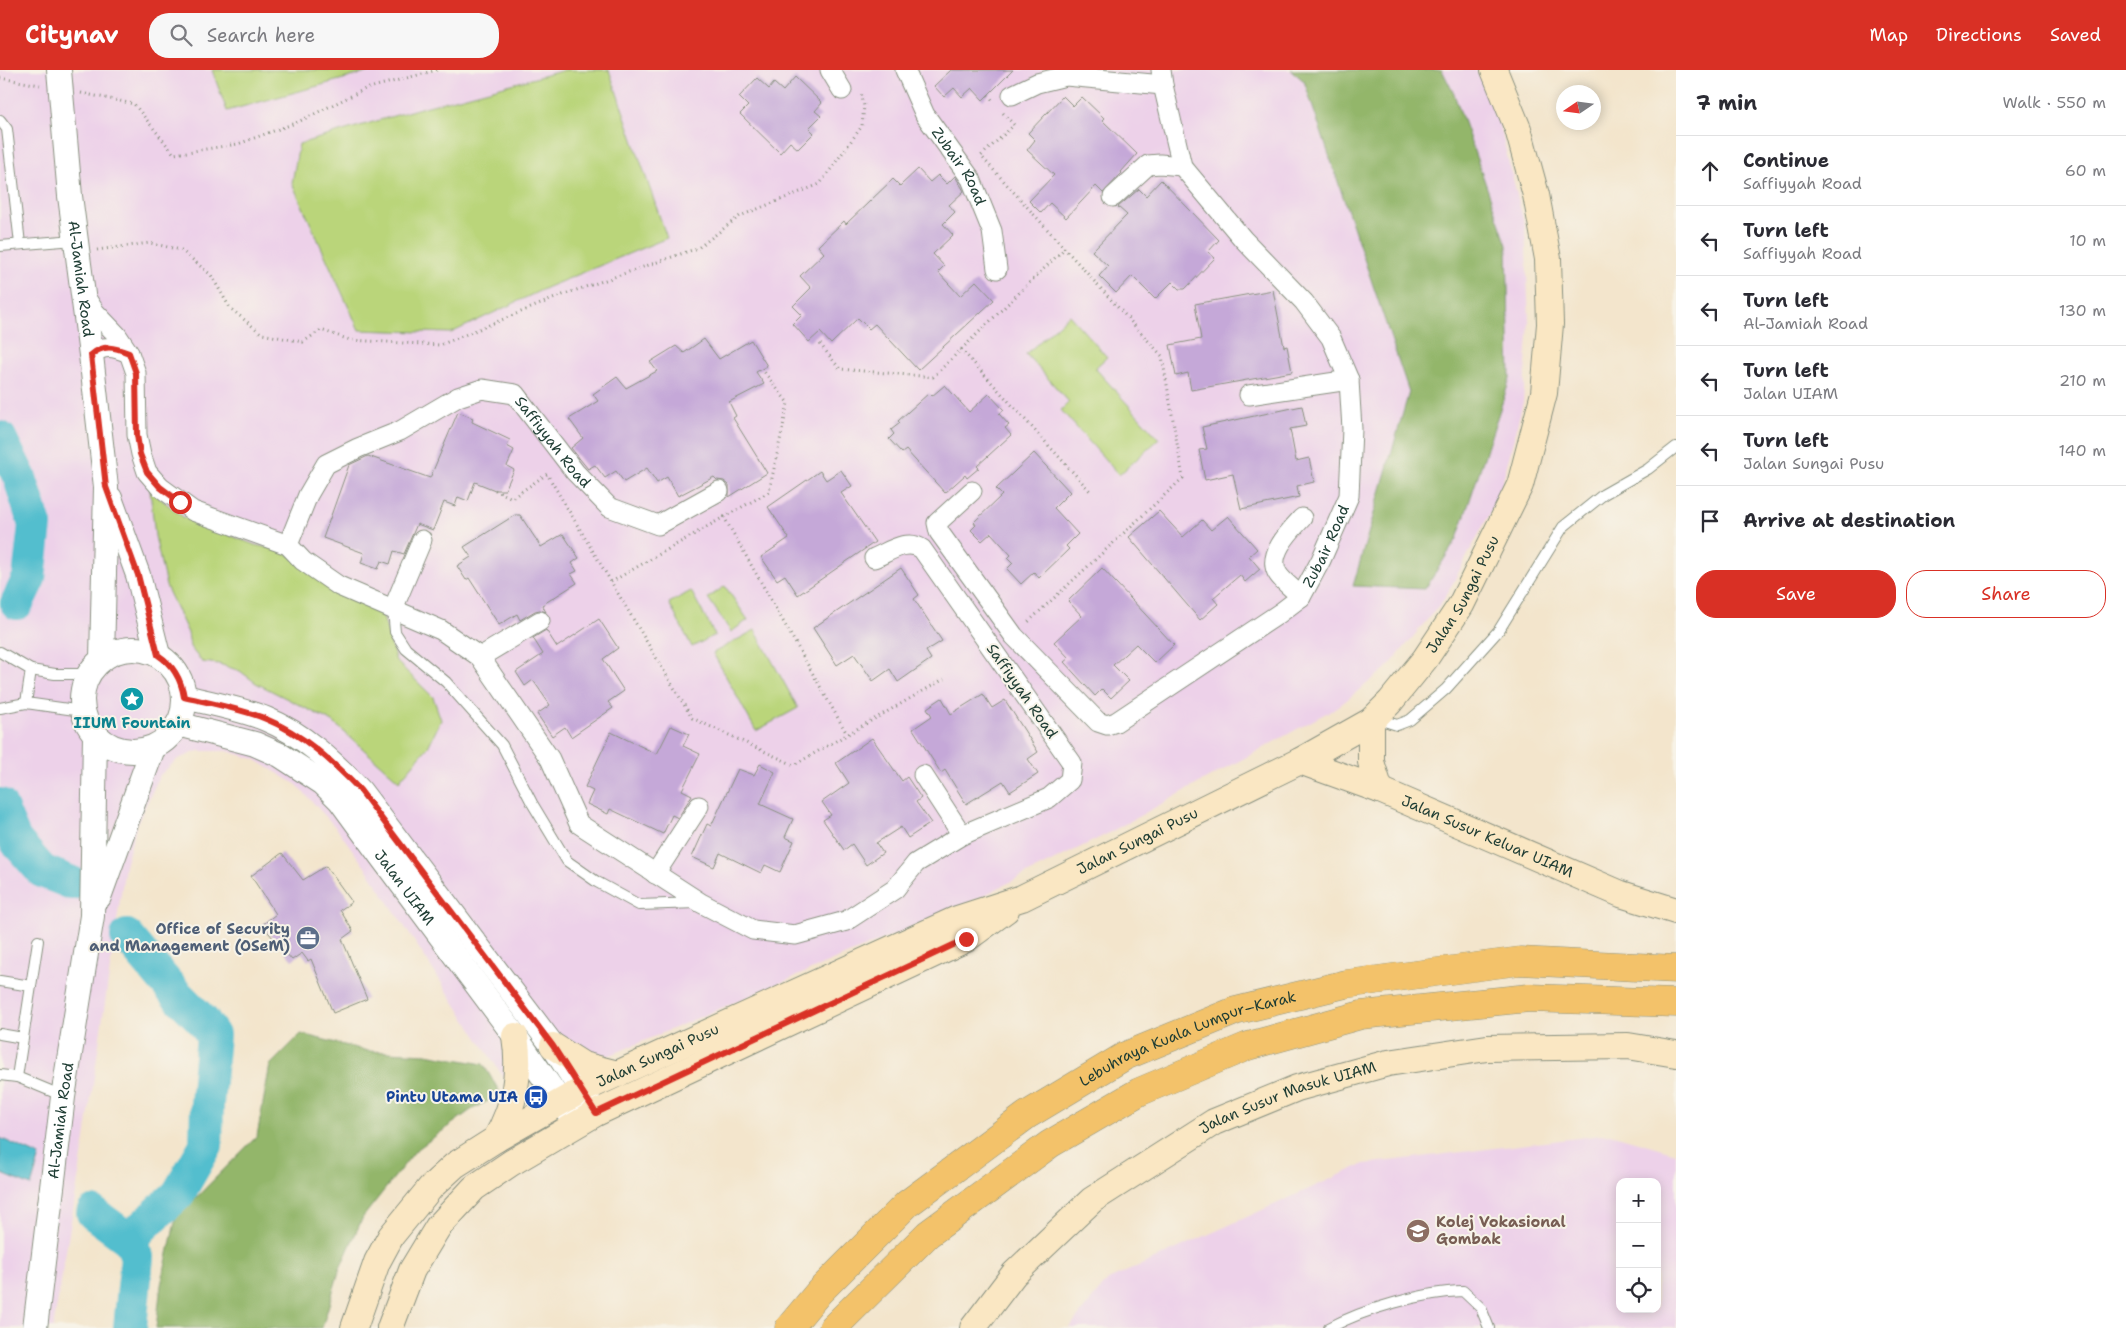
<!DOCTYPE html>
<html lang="en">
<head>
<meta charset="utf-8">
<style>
	:root { --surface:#fff; --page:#f7f7f7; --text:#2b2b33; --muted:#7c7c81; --line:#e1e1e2; --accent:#d93025 }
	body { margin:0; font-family:"Shantell Sans",sans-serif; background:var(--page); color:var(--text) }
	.controls { position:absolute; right:15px; bottom:15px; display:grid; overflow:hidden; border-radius:10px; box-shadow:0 2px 12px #0003 }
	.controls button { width:45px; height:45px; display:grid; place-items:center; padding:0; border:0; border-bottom:1px solid var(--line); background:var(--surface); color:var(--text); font:25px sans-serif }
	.compass { position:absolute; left:1556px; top:15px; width:45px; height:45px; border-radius:50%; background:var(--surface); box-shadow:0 2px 12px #0003; rotate:257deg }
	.stop { position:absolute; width:15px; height:15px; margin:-11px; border:4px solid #d93025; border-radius:50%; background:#fff }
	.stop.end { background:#d93025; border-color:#fff; box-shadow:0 1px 5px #0008 }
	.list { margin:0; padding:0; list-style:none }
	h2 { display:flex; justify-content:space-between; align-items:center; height:65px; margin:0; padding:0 20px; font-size:21px }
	h2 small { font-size:16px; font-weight:400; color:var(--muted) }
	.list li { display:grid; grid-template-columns:32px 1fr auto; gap:15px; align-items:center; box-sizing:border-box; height:70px; padding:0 20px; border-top:1px solid var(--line) }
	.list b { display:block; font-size:19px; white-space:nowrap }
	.list p { margin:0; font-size:16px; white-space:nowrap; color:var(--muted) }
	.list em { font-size:16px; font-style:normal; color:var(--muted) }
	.actions { display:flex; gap:10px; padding:15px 20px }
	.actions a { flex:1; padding:11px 0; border:1px solid var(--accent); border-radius:20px; text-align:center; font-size:18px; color:var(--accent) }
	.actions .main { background:var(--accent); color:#fff }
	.icon { flex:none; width:28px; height:28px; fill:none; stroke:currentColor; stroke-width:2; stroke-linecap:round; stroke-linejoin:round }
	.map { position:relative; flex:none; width:1676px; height:1258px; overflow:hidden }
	header { display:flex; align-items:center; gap:30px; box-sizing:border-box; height:70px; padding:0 25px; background:var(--accent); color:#fff }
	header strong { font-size:24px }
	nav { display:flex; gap:28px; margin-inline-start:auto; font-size:18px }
	.search { width:350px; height:45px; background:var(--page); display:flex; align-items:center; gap:12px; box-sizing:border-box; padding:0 18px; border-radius:20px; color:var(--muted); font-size:19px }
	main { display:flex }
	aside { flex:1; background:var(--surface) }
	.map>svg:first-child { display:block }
</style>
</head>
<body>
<header>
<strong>Citynav</strong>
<div class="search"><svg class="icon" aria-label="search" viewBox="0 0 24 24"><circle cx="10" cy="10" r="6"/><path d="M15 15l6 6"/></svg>Search here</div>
<nav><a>Map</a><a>Directions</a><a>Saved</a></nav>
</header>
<main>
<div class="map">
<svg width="1676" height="1258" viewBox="0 0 1676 1258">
	<rect width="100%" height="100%" fill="#f7f3e8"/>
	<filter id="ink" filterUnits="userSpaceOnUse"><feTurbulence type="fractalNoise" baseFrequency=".02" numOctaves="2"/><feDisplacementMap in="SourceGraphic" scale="10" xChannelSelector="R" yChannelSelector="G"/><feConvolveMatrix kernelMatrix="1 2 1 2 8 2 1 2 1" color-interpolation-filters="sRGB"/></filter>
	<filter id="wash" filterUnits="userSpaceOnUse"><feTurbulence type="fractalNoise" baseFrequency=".0096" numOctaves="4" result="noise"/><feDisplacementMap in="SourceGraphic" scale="20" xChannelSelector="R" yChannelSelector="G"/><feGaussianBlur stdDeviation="1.12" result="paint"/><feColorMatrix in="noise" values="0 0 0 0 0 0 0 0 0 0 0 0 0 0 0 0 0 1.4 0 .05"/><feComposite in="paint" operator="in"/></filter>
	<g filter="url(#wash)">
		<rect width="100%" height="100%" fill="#f3e5cc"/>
		<g fill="#edd1e9" fill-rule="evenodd">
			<polygon points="0,0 1477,0 1499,53 1525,157 1529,252 1523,332 1499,426 1445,528 1389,596 1339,636 1105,765 964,835 613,984 510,1017 370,804 338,760 297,715 254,689 227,681 198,681 178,689 160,705 137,754 125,796 85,1069 53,1258 0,1258"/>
			<path d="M1610 1064 1676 1083V1258H1069L1108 1210 1364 1094ZM1620 1112H1657V1239H1620Z"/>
		</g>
		<g fill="#bad57a" stroke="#6c8957">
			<polygon points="212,0 376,0 227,41"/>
			<polygon points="565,0 609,0 667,168 548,217 451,263 359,260 292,113 299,74 417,39"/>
			<polygon points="1069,245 1107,287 1095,298 1159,369 1119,405 1061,340 1069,332 1026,284"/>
			<polygon points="150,420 183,447 255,475 283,481 382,543 396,591 433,627 441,650 428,677 399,711 333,652 256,613 240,601 219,594 202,592 190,577 188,563 166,516 155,466"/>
			<polygon points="725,516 748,550 731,562 708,528"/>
			<polygon points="691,521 715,565 692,577 669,533"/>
			<polygon points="755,560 798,638 756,661 713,583"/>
		</g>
		<g fill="#93b66a" stroke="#597a4f">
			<polygon points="1291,0 1442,0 1454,24 1507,175 1510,309 1457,469 1425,519 1353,516 1409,322 1304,11"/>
			<polygon points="301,964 368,981 426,984 483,994 501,1024 471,1040 415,1081 363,1147 340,1198 322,1258 156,1258 161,1215 176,1148 257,1066 270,995"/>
		</g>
		<polygon fill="#53bece" stroke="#397e81" points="0,1068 40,1086 31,1116 0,1103"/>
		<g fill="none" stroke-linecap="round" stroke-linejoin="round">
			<g stroke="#53bece" stroke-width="34">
				<polyline points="0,368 20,408 35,455 29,508 17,533"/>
				<polyline points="0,735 15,770 42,801 72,813"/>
				<polyline points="127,866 175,923 203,951 213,965 207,1034 206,1075 178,1124 141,1158 131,1171 137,1187 130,1258"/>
				<polyline points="93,1143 131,1171"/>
			</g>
		</g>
		<g id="blocks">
			<g fill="#c5a8d8">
				<polygon points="951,0 1013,0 983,30 972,18 962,27 954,18 944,27 934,16"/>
				<polygon points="795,7 822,33 815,41 821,46 809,58 814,63 798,79 790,72 780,83 740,44 748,36 739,27 757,8 769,19 774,13 783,21"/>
				<polygon points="1063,26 1073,36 1082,27 1104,48 1102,50 1137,84 1121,102 1122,103 1103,123 1096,116 1066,148 1050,133 1041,143 1029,131 1054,105 1027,80 1035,70 1028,63"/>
				<polygon points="918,99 930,112 938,105 947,114 955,106 964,121 949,135 955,142 943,154 953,165 933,184 944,196 938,202 960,226 976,211 994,230 918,300 875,254 869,259 858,248 831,274 820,262 809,272 793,254 802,245 793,236 811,218 800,206 824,183 818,176 844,151 846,154 893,109 900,116"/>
				<polygon points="1161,110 1219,170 1208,182 1215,188 1185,219 1179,219 1172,212 1155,229 1132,206 1116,223 1099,206 1108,196 1092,181 1127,145 1118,137 1139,119 1146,126"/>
				<polygon points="1273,220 1284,277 1287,276 1292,302 1191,320 1188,303 1176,306 1170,275 1201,269 1195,234"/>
				<polygon points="704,269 719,289 751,270 767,296 756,302 764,314 729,332 736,346 733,348 767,403 729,427 729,415 724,411 717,410 714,407 678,426 667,407 657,413 647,398 624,412 616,401 605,408 595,395 588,399 571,378 583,368 569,349 598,331 593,324 617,307 626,318 657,301 650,292 676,276 684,283"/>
				<polygon points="945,315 969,342 989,324 1004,340 999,344 1009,355 1005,358 1011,365 977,396 979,398 967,408 965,405 945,423 906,380 902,383 889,369 894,364 891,360 900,353 898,351 929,323 932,326"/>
				<polygon points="1302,336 1306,356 1290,359 1296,391 1309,388 1314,412 1297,416 1299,427 1241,439 1233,404 1205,410 1199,380 1207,379 1202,357"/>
				<polygon points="458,342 473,348 472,352 510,370 507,376 514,380 507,396 514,400 505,420 495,420 475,412 468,431 458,427 455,436 444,432 433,460 417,454 404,484 394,481 390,494 381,491 378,499 361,493 364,483 323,468 349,395 368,386 430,408"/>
				<polygon points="1034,383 1070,422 1054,438 1078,464 1066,476 1069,479 1039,508 1034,502 1021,514 1007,499 1013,493 1008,488 1011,485 991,463 982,471 971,460 976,455 974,452 1002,425 996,419"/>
				<polygon points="841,400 852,416 841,423 875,472 798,525 785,505 777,510 761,487 789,468 768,437 820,401 826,410"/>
				<polygon points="1159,441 1183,467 1202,450 1211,460 1228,446 1257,479 1249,486 1260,499 1245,512 1240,505 1213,528 1218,534 1200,550 1129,467"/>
				<polygon points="515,445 520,445 541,477 563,464 579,488 572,493 577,501 571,504 577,513 542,535 546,542 540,540 535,541 520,550 517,544 499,555 469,508 466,510 457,496 471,487 464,477"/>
				<polygon points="901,498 919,525 914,529 942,571 926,581 931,589 898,612 890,599 873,611 854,584 837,595 813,558"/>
				<polygon points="1102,498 1174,575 1155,593 1136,574 1113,595 1129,611 1111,628 1102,619 1095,626 1064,592 1069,588 1054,572 1082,546 1068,531"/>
				<polygon points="599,549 618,578 603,589 624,621 608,632 613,638 571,667 565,657 552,666 537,644 550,635 533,610 525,616 516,602 543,584 533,568 546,560 557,577"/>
				<polygon points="983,624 992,638 1005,630 1038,682 1028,689 1038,704 1010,722 1003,711 966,734 945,700 941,703 913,659 932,646 927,638 942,628 951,644"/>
				<polygon points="671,656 689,664 683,676 700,684 682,720 692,725 678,748 672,745 663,764 610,739 608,744 587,734 593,721 585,717 611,662 657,684"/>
				<polygon points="872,668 902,711 907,707 921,728 916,732 931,753 908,768 901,757 876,773 883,783 866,795 852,774 844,780 823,750 831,745 822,732 849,713 836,693"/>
				<polygon points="760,694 775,702 760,734 793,749 785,767 794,771 780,802 765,795 761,803 720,783 714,797 692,787 707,754 711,756 738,699 754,705"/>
				<polygon points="282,783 303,810 326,796 352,832 340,840 353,861 342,869 367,929 333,943 311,889 308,891 302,883 292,890 262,855 276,844 251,806"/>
			</g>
		</g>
	</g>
	<g filter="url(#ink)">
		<use href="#blocks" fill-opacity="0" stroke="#899180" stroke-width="1"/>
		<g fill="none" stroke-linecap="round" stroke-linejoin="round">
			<g stroke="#899180" stroke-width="12">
				<g id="service">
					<polyline points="0,50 7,59 20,174"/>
					<polyline points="0,176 75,170"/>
					<polyline points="393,539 395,562 406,579 446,612 502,675 532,733 567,791 597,812 639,835 697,833"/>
					<polyline points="0,582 31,600 55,604 88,604"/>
					<polyline points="26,633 31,600"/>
					<polyline points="0,638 26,633 82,641"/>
					<polyline points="1375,648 1397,655 1410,650 1446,619 1499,560 1563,457 1604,424 1648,399 1676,377"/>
					<polyline points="0,911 31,916 23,968 0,964"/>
					<polyline points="31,916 38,871"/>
					<polyline points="0,1005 17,1007 63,1026"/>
					<polyline points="17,1007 23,968"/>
					<path d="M1329 1258C1364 1239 1424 1222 1463 1221L1481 1238 1489 1258"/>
				</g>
			</g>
			<g stroke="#899180" stroke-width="21">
				<g id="minor">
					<polyline points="830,0 842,20"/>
					<path id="s1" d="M905 0 925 45 971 109 992 161 997 199"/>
					<polyline points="1012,25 1037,13 1066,6 1163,15"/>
					<polyline points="1113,127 1148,95 1160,94 1182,96"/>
					<path d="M84 225 95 242 117 265 129 283 136 303 137 365 141 384 147 402 160 417 193 441 288 475 303 491 339 516 441 560 480 587 550 689 579 754 701 833 753 860 795 865 846 851 895 819 916 793 962 765 1049 728 1070 710 1072 693 922 479C907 468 889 482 874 488"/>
					<path d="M91 285C104 274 114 277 129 283"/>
					<polyline points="1249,325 1349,310"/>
					<path id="s2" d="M972 421 937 453 939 462 1014 566 1098 652 1107 655 1116 652 1280 543 1301 527 1321 490 1349 426 1352 359 1349 310 1331 268 1304 232 1243 169 1182 96 1163 15 1161 0"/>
					<path id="s3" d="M288 475 308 425 326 394 358 378 400 361 458 327 482 319 515 324 575 402 609 437 658 455 719 421"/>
					<path d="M1301 527C1294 519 1283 512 1278 504 1266 485 1290 461 1302 448"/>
					<polyline points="393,539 422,470"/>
					<polyline points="480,587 540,551"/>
					<polyline points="923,705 962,765"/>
					<polyline points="655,804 699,736"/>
				</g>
			</g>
			<g stroke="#899180" stroke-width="26">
				<g id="tertiary">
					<path id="s4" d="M59 0 70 126 91 285 106 417 102 589"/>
					<polyline points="110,428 138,505 158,585"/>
					<circle cx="133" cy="630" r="51"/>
					<path d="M184 627C210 633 242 639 266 649 303 664 333 692 360 721L553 976 596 1043"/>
					<path id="s5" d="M178 654 255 674 280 685 323 713 340 730 381 786 515 966 576 1054"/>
					<polyline points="99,827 153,678"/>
					<path id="s6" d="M35 1258 63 1027 92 846 95 665"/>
				</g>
			</g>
			<g stroke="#899180" stroke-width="28">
				<g id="secondary">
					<polyline points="1371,651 1371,692 1380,720"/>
					<path id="s7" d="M1300 691 1380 720 1621 824 1676 841"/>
					<polyline points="553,976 583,995 618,1004"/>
					<path d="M496 1069C515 1035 521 1004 515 966"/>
					<path id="s8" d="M354 1258 377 1192 391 1166 431 1117 455 1095 496 1069 582 1020 957 849 1022 828 1300 691 1371 651 1390 632 1425 589 1461 535 1520 415 1544 323 1550 254 1548 189 1536 125 1518 59 1494 0"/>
					<polyline points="390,1258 412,1200 438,1157 474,1118 511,1093 596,1043 966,869 1006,840"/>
					<path id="s9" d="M973 1258 1014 1204 1092 1130 1214 1052 1297 1018 1388 993 1487 978 1628 976 1676 984"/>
				</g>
			</g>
			<g stroke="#899180" stroke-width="29">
				<g id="motorway">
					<path id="s10" d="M789 1258 819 1222 907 1134 1027 1045 1125 986 1235 941 1346 914 1520 891 1676 899"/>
					<polyline points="833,1258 928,1164 1050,1074 1139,1022 1248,976 1361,945 1529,928 1676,933"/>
				</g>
			</g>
			<g stroke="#899180" stroke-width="3" stroke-dasharray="1 4" stroke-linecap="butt">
				<polyline points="0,8 40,15"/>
				<polyline points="81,23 134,34 174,84 238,74 298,52 365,19 437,0"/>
				<polyline points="988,25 994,32"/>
				<polyline points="1003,43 1014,55 981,86 1162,286 1183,408 1026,554"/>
				<polyline points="97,180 150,173 181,180 211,205 230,238 262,264 303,272 321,260 350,270 440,275 565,224 698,178 740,146 820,114 862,56 864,36 861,22"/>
				<polyline points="820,274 840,299 933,307 1065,178"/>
				<polyline points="961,279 1090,421"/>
				<polyline points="495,420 512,428 547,404 692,648 794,695 944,609"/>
				<polyline points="724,447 769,422 788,333 762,299"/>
				<polyline points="611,512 724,447 847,664"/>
			</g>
			<use href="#service" stroke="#fff" stroke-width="10"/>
			<use href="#minor" stroke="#fff" stroke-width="19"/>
			<use href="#tertiary" stroke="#fff" stroke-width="24"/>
			<use href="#secondary" stroke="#fae7c3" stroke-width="26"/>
			<use href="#motorway" stroke="#f3c26a" stroke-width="28"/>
		</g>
	</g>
	<g fill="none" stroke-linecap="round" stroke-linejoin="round" filter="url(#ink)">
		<path stroke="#d93025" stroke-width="6" d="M180 432 160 417 147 402 140 384 137 365 136 303 129 283C114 277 104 274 91 285L106 417 138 505 158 585C173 595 181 608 184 627 210 633 242 639 266 649 303 664 333 692 360 720L553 976 596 1043 966 869"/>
	</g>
	<defs>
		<g id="sight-disc" transform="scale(1.25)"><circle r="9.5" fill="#0f9aa8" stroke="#f7f3e8"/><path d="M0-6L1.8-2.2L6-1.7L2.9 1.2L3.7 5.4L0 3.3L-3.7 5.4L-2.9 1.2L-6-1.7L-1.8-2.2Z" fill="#fff"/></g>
		<g id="office-disc" transform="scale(1.25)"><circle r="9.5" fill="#5c6f8a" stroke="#f7f3e8"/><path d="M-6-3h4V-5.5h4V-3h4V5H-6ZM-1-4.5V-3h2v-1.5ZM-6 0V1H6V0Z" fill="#fff"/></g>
		<g id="bus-disc" transform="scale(1.25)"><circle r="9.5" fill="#1a4fb4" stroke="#f7f3e8"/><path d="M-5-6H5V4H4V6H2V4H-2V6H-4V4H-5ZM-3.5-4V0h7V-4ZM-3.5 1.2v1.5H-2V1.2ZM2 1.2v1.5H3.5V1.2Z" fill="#fff"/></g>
		<g id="university-disc" transform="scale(1.25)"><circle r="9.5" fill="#8d6e63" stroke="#f7f3e8"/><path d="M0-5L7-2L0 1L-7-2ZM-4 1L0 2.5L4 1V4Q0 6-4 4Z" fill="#fff"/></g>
	</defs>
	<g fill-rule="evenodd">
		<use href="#sight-disc" x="132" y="629"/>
		<use href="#office-disc" x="308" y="868"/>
		<use href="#bus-disc" x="536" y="1027"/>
		<use href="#university-disc" x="1418" y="1161"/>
	</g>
	<g text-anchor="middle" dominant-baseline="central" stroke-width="4" stroke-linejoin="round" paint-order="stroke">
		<g font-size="15" fill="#1f3d34" stroke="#f7f3e8">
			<text stroke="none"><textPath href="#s1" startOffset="111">Zubair Road</textPath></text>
			<text stroke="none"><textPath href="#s4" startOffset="210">Al-Jamiah Road</textPath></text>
			<text stroke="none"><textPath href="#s3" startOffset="358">Saffiyyah Road</textPath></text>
			<text stroke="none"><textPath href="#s2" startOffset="604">Zubair Road</textPath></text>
			<text stroke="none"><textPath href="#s8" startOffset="1372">Jalan Sungai Pusu</textPath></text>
			<text transform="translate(1022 621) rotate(55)">Saffiyyah Road</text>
			<text stroke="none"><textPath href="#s7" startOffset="202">Jalan Susur Keluar UIAM</textPath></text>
			<text stroke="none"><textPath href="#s8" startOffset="952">Jalan Sungai Pusu</textPath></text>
			<text stroke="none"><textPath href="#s5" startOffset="291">Jalan UIAM</textPath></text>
			<text stroke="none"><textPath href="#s10" startOffset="500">Lebuhraya Kuala Lumpur–Karak</textPath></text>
			<text stroke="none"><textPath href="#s8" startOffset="426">Jalan Sungai Pusu</textPath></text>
			<text stroke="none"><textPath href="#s9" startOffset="398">Jalan Susur Masuk UIAM</textPath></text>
			<text stroke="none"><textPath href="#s6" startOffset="209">Al-Jamiah Road</textPath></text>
		</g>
		<g font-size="15" font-weight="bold" fill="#0d838f" stroke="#f7f3e8">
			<text x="132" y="653">IIUM Fountain</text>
		</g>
		<g font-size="15" font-weight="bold" fill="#4e5e75" stroke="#f7f3e8" text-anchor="end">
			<text x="290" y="859">Office of Security<tspan x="290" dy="17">and Management (OSeM)</tspan></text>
		</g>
		<g font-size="15" font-weight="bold" fill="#164399" stroke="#f7f3e8" text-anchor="end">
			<text x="518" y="1027">Pintu Utama UIA</text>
		</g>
		<g font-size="15" font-weight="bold" fill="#785e54" stroke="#f7f3e8" text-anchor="start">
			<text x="1436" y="1152">Kolej Vokasional<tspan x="1436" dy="17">Gombak</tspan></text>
		</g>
	</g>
</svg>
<div class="controls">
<button>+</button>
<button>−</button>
<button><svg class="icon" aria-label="locate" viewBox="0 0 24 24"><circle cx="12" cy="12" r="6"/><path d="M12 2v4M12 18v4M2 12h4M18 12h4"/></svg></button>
</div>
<svg class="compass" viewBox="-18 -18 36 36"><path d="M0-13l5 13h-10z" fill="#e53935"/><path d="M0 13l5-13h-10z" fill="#7c7c81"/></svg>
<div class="stop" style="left:180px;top:432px"></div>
<div class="stop end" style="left:966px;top:869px"></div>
</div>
<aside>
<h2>7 min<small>Walk · 550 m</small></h2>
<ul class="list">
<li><svg class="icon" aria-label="ahead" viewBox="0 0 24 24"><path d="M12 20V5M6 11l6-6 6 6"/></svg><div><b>Continue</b><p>Saffiyyah Road</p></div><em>60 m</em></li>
<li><svg class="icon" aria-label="left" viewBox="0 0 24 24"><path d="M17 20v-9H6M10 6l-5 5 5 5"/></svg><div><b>Turn left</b><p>Saffiyyah Road</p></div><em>10 m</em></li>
<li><svg class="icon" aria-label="left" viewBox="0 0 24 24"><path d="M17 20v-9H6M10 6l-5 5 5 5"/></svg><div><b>Turn left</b><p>Al-Jamiah Road</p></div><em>130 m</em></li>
<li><svg class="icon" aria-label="left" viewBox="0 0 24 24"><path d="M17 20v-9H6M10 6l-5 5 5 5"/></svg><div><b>Turn left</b><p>Jalan UIAM</p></div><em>210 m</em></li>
<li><svg class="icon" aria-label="left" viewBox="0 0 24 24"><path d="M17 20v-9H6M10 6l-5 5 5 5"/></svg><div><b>Turn left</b><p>Jalan Sungai Pusu</p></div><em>140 m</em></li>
<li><svg class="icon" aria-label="arrive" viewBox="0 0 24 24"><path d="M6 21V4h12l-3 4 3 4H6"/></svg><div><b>Arrive at destination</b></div></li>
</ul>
<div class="actions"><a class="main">Save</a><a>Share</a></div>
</aside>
</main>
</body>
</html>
